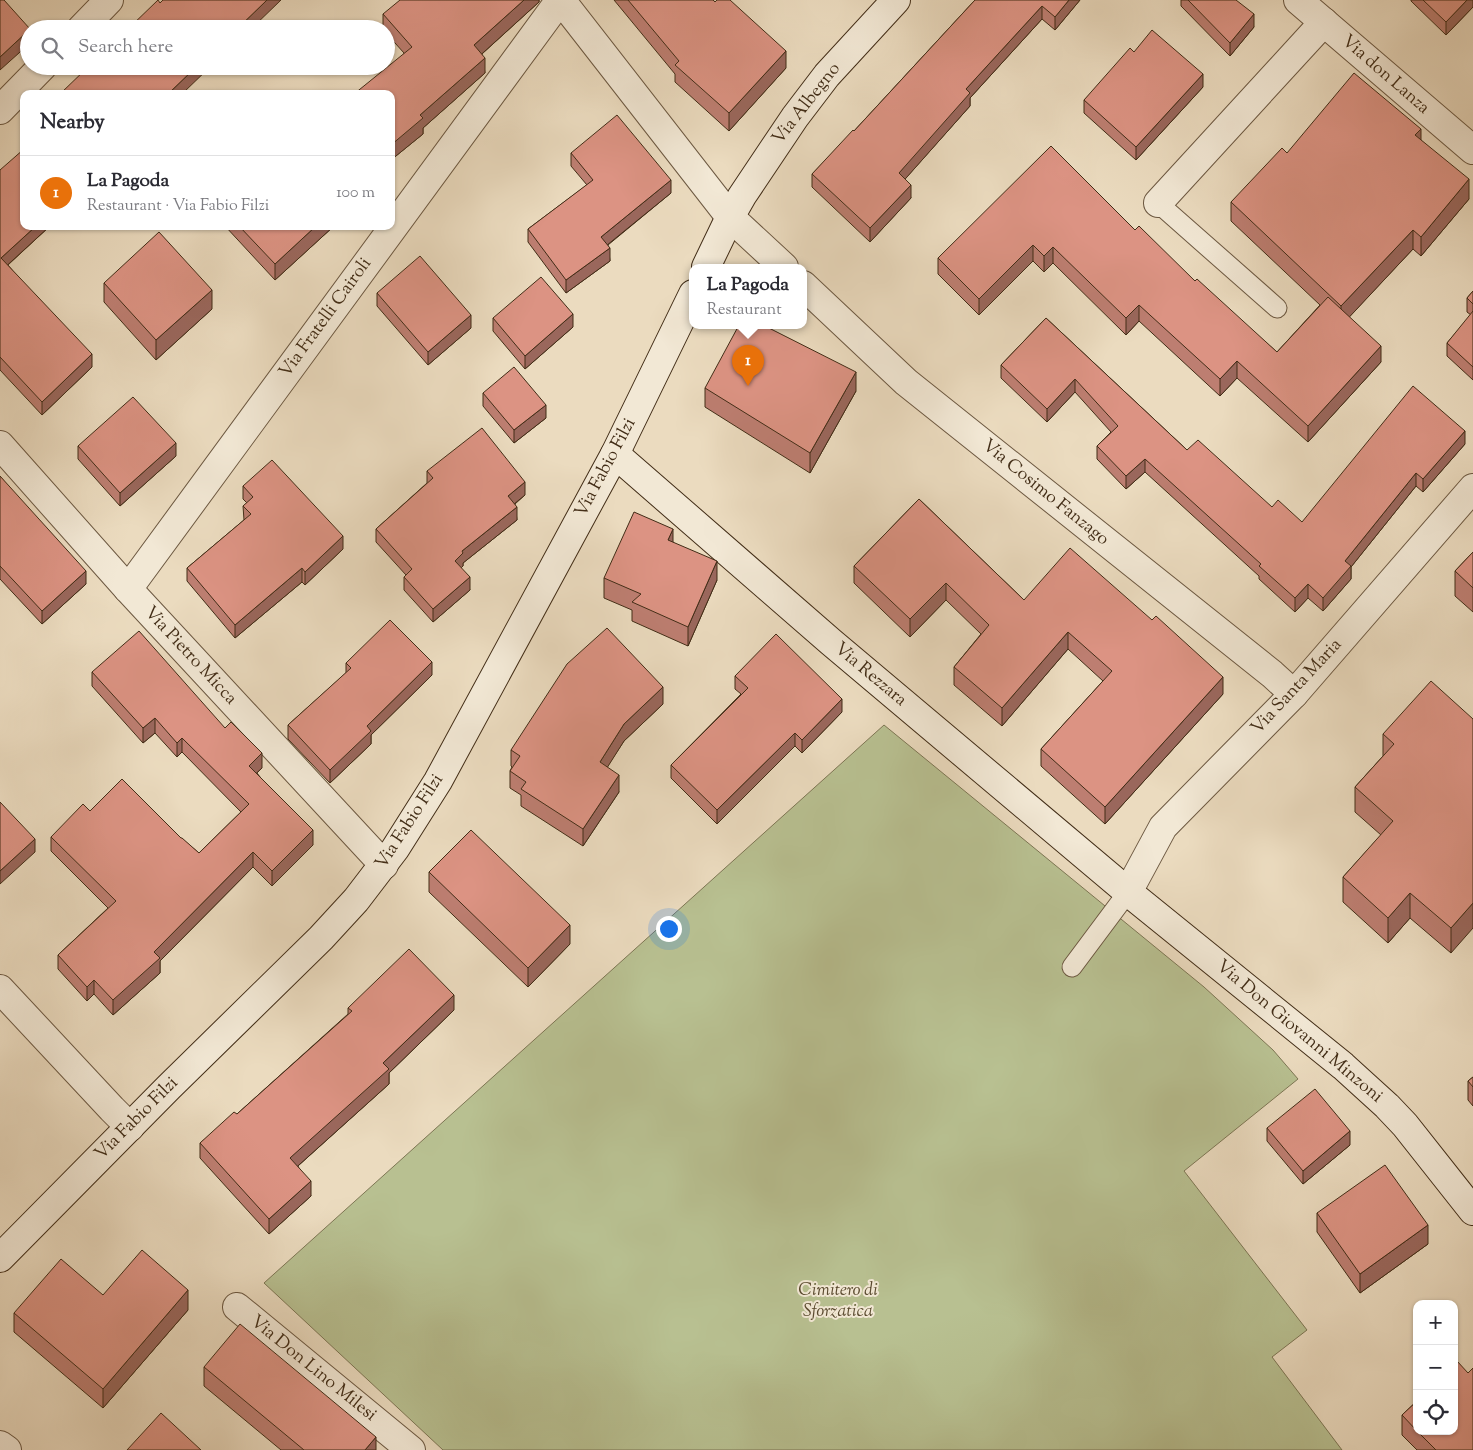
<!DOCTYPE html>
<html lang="en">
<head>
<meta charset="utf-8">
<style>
	:root { --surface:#fff; --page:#f7f7f7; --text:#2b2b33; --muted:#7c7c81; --line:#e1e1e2; --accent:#b45309 }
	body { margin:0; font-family:"Sorts Mill Goudy",serif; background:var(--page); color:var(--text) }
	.controls { position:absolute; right:15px; bottom:15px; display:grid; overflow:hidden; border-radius:10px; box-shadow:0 1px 4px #0004 }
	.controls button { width:45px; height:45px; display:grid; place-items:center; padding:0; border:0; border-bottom:1px solid var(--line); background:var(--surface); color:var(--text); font:25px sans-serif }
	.you { position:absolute; left:668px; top:928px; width:18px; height:18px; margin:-12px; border:4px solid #fff; border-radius:50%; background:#1a73e8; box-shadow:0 0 0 8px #1a73e833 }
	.badge { display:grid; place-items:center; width:32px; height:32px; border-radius:50%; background:var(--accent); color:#fff; font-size:16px; font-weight:700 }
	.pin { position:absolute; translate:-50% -41px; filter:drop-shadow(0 1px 2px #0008) }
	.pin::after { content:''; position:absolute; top:26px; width:18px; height:15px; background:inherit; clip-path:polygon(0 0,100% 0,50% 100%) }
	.popup { position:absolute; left:689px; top:264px; width:118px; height:65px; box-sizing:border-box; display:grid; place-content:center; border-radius:10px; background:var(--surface); filter:drop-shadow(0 1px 4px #0005); font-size:16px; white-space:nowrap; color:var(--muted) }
	.popup b { font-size:19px; color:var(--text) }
	.popup::after { content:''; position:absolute; left:50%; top:100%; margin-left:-10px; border:10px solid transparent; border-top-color:var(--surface) }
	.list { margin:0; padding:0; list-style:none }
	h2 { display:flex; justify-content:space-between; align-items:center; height:65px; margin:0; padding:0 20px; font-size:21px }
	h2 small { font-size:16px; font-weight:400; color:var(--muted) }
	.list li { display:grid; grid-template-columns:32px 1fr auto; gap:15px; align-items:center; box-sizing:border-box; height:75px; padding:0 20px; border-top:1px solid var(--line) }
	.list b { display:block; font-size:19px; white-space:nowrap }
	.list p { margin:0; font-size:16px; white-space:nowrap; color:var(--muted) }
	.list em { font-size:16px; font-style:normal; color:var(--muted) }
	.icon { flex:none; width:28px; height:28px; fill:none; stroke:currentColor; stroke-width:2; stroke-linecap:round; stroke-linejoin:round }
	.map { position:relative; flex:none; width:1473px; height:1450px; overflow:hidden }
	.search { position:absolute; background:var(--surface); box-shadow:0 1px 4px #0004; left:20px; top:20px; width:375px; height:55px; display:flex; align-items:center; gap:12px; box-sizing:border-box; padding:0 18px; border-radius:28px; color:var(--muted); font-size:19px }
	.panel { position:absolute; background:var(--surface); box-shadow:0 1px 4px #0004; left:20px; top:90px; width:375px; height:140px; border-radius:10px }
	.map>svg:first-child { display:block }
</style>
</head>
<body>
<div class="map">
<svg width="1473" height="1450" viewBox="0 0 1473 1450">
	<rect width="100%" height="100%" fill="#ebdbbf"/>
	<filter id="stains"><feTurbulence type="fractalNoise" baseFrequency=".004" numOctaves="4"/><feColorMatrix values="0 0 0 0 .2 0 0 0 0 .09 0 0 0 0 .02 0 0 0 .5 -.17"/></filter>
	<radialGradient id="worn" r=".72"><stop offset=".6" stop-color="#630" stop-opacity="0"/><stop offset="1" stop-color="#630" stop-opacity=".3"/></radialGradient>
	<polygon fill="#b8c091" stroke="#7d7654" points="884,725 1204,987 1273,1050 1298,1079 1184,1171 1307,1330 1272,1357 1342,1450 443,1450 264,1283"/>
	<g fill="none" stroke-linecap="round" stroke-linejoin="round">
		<g stroke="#6c5841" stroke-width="21">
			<g id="lane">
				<polyline points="1158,203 1277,308"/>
				<polyline points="1072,967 1128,892"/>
			</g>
		</g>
		<g stroke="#6c5841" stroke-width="30">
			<g id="street">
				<polyline points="561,0 730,217 784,267"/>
				<polyline points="1298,0 1473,150"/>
				<polyline points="81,29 109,0"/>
				<polyline points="0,110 43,66"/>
				<polyline points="1158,203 1324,22"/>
				<polyline points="803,285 906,382 1272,674 1294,694"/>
				<polyline points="0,445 128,589 384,865"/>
				<polyline points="128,589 560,0"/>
				<polyline points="1128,892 1163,827 1294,694 1473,488"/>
				<polyline points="0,989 112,1109 130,1127"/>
				<polyline points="237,1307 411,1450"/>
				<polyline points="0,1445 7,1450"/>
			</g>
		</g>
		<g stroke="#422d17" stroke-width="30">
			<g id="secondary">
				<polyline points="706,267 730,217 742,196 795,117 827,75 896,0"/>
				<polyline points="615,454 831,642 1128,892 1343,1066 1387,1106 1405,1125 1473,1211"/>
				<polyline points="0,1258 169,1087 321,938 356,900 395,849 438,781 615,454 693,294"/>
			</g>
		</g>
		<use href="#lane" stroke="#f2e8d5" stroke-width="19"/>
		<use href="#street" stroke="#f2e8d5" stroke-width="28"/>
		<use href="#secondary" stroke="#f2e8d5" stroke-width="28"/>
	</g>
	<g fill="#bd7e71" stroke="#422d17">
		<polygon points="539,0 539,2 482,54 485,73 423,128 423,134 391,160 391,94 404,53 386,33 386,29 383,29 383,14"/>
		<polygon points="614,0 713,0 786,68 729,131 675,82 675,74"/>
		<polygon points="975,0 1080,0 1055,30 1042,19 970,98 970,106 905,179 911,198 870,242 812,187 812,174 854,131"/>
		<polygon points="1181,0 1236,0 1254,27 1230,56 1181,6"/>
		<polygon points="1411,0 1473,0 1473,7 1446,35 1411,1"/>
		<polygon points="1134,52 1203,87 1136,160 1084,113 1084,100"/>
		<polygon points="1421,140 1469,199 1421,256 1413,249 1349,317 1381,362 1308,442 1237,378 1220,396 1139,321 1126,335 1053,263 1044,272 1033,261 979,315 938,274 938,258 1135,230 1277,352 1320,305 1231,221 1231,202 1287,153"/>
		<polygon points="571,153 671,193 608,245 610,261 566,293 528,242 528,229 587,185 571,166"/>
		<polygon points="0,170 50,226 8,265 92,367 42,415 0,370"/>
		<polygon points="225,226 334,226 275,280"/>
		<polygon points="104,283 212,309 156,360 104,302"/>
		<polygon points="1473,291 1473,380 1447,356 1447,343 1471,315 1467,312 1467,298"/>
		<polygon points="377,293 471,328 428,365 377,306"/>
		<polygon points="493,318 573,327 525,369 493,331"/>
		<polygon points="1046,318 1187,450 1272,507 1302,522 1465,444 1423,492 1416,486 1351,567 1351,579 1323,611 1308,598 1295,612 1259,579 1259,576 1145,472 1126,489 1097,459 1097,446 1111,432 1075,392 1047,422 1001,378 1001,365"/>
		<polygon points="705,388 856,391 810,473 705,407"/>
		<polygon points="483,393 546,418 514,443 483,406"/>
		<polygon points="78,446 176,456 120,506 78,459"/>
		<polygon points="427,471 525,495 515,504 517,520 463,563 463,566 461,568 470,590 433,622 404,590 404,577 406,575 376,542 376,529 427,483"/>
		<polygon points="0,476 86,584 42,624 0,579"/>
		<polygon points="243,486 343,549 305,585 302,582 235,638 187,581 187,568 244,520 243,506 247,503 243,499"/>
		<polygon points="919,499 1024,600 1223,694 1105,824 1041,766 1041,749 1103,681 1068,649 1002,726 954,685 954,667 981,634 946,600 910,637 854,583 854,566"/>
		<polygon points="673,542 717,580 688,646 632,621 632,610 604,598 604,578"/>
		<polygon points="1473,552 1473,612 1455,596 1455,571"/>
		<polygon points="346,663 432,675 371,735 371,744 330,783 288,739 288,725 346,673"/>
		<polygon points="92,672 225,728 262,768 257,773 313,845 272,886 253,867 160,961 160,973 113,1015 94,994 87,1001 58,969 58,955 108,908 51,851 51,837 90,811 181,838 199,853 241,812 182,752 177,757 155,733 143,743 92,686"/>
		<polygon points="735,676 842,712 802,753 795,746 717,824 671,778 671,765 741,694 735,689"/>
		<polygon points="663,704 624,741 607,767 619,792 583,846 521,806 521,795 510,788 510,771 512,767 511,766 511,750"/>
		<polygon points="1473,719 1451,953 1410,918 1388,943 1343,902 1343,877 1381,835 1355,812 1355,787 1383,756 1383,734"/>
		<polygon points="429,872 570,944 528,987 429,892"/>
		<polygon points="348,1008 454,1010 389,1073 389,1084 298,1166 311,1196 269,1234 200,1158 200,1143 237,1114 348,1014"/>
		<polygon points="1473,1077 1473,1106 1468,1100 1468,1081"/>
		<polygon points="1267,1128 1350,1145 1303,1184 1267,1141"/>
		<polygon points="1317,1213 1428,1244 1360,1293 1317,1232"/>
		<polygon points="103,1295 188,1310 103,1408 14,1332 14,1313"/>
		<polygon points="204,1367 376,1450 281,1450 204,1386"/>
		<polygon points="1468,1373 1473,1450 1417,1450 1402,1435 1402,1415 1417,1401 1417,1431 1454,1431"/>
	</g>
	<g fill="#9a675c" stroke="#422d17">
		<polygon points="267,0 281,0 251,29 237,29"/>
		<polygon points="524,0 539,0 539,2 474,61 474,45"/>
		<polygon points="1069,0 1080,0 1055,30 1055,17"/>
		<polygon points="1467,0 1473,0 1473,7 1446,35 1446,22"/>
		<polygon points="1042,6 1042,19 970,98 970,106 899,186 899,173 966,89"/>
		<polygon points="1254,14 1254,27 1230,56 1230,43"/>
		<polygon points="29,30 29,44 0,70 0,57"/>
		<polygon points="786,51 786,68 729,131 729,113"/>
		<polygon points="485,58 485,73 423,128 423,134 391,160 391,145 420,115"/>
		<polygon points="197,66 211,66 182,94 168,94"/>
		<polygon points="1203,74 1203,87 1136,160 1136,147"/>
		<polygon points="1421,129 1421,148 1415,135"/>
		<polygon points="1469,179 1469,199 1421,256 1421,237"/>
		<polygon points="671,180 671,193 601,250 601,237"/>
		<polygon points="911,185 911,198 870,242 870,228"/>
		<polygon points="36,226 50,226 1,271 1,258"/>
		<polygon points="316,226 334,226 275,280 275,264"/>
		<polygon points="1413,230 1413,249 1341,326 1341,306"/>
		<polygon points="1033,245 1033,261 979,315 979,299"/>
		<polygon points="1053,247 1053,263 1044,272 1044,256"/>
		<polygon points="610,248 610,261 566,293 566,280"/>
		<polygon points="212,290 212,309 156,360 156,340"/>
		<polygon points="1139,305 1139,321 1126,335 1126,318"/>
		<polygon points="573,314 573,327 525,369 525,356"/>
		<polygon points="471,315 471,328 428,365 428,352"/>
		<polygon points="1381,346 1381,362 1308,442 1308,426"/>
		<polygon points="92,354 92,367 42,415 42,402"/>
		<polygon points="1237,361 1237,378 1220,396 1220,379"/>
		<polygon points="856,372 856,391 810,473 810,453"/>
		<polygon points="1075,379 1075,392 1047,422 1047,409"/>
		<polygon points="546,405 546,418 514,443 514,430"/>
		<polygon points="1465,431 1465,444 1423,492 1423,479"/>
		<polygon points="176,443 176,456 120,506 120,493"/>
		<polygon points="1145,459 1145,472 1126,489 1126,476"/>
		<polygon points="1416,473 1416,486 1351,567 1351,579 1323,611 1323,598 1345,561"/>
		<polygon points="525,482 525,495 508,509 508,496"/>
		<polygon points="517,507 517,520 463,563 463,566 455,574 455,561 462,551"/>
		<polygon points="673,529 673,548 668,540"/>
		<polygon points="343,536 343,549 305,585 305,572"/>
		<polygon points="717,561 717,580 688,646 688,627"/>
		<polygon points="302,568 302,582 235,638 235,625"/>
		<polygon points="86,571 86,584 42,624 42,611"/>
		<polygon points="470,577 470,590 433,622 433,609"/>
		<polygon points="946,583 946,600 910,637 910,619"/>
		<polygon points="1308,584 1308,598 1295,612 1295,598"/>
		<polygon points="1068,632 1068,649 1002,726 1002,708"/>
		<polygon points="432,662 432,675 371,735 371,744 330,783 330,770 367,726"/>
		<polygon points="1223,677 1223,694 1105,824 1105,807"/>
		<polygon points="663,687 663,704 624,741 600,779 600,762 624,724"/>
		<polygon points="842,699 842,712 802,753 802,740"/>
		<polygon points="155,718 155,733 143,743 143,728"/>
		<polygon points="795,733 795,746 717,824 717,810"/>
		<polygon points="182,738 182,752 177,757 177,743"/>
		<polygon points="262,753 262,768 249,780 249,766"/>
		<polygon points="619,775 619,792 583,846 583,829"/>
		<polygon points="313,830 313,845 272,886 272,871"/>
		<polygon points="35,839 35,852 0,884 0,871"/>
		<polygon points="253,852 253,867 160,961 160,973 113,1015 113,1000 154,952"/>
		<polygon points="1410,893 1410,918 1388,943 1388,918"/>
		<polygon points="1473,903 1473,928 1451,953 1451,928"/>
		<polygon points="570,925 570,944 528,987 528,968"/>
		<polygon points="94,980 94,994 87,1001 87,987"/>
		<polygon points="454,995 454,1010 389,1073 389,1084 290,1173 290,1158 383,1063"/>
		<polygon points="1350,1131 1350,1145 1303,1184 1303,1171"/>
		<polygon points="311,1181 311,1196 269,1234 269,1219"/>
		<polygon points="1428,1225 1428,1244 1360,1293 1360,1274"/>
		<polygon points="188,1290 188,1310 103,1408 103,1389"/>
		<polygon points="376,1437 376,1450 365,1450"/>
	</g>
	<g fill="#dc9383" stroke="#422d17">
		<polygon points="0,0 4,0 30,29 29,29 29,30 0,57"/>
		<polygon points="158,0 160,3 163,0 267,0 237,29 128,29"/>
		<polygon points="400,0 524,0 474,45 485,58 420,115 423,118 391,145 391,94 354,94 412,47 383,14"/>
		<polygon points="628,0 713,0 715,2 717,0 730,0 786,51 729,113 675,65 679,61"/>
		<polygon points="975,0 1069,0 1055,17 1042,6 966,89 970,93 899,173 911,185 870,228 812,174 853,130 854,131"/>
		<polygon points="1188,0 1236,0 1254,14 1230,43"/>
		<polygon points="1423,0 1467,0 1446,22"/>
		<polygon points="1152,30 1203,74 1136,147 1084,100 1130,48 1134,52"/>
		<polygon points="89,66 197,66 168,94 60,94"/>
		<polygon points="1354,73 1421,129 1415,135 1469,179 1421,237 1413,230 1341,306 1231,202 1282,148 1287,153"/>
		<polygon points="617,115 671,180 601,237 610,248 566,280 528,229 593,180 571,153"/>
		<polygon points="1051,146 1135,230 1139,226 1195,281 1197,279 1277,352 1328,297 1381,346 1308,426 1237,361 1220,379 1139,305 1126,318 1053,247 1044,256 1033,245 979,299 938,258"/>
		<polygon points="24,149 24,226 36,226 1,258 92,354 42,402 0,357 0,170"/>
		<polygon points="239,226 316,226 275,264"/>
		<polygon points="159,232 212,290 156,340 104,283"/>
		<polygon points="420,256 471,315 428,352 377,293"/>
		<polygon points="541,277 573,314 525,356 493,318"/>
		<polygon points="1473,291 1473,304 1467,298"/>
		<polygon points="1473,311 1473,367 1447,343"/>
		<polygon points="1046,318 1187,450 1198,440 1272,507 1278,500 1302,522 1413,386 1465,431 1423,479 1416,473 1345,561 1351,566 1323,598 1308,584 1295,598 1259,566 1261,564 1145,459 1126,476 1097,446 1118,426 1075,379 1047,409 1001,365"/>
		<polygon points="739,325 763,325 856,372 810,453 705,388"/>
		<polygon points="514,367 546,405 514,430 483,393"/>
		<polygon points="133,397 176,443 120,493 78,446"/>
		<polygon points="482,428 525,482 508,496 517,507 462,551 463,553 455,561 470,577 433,609 404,577 412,569 376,529 433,478 427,471"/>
		<polygon points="272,460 343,536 305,572 302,568 235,625 187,568 251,514 243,506 253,497 243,486"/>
		<polygon points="0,476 86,571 42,611 0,566"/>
		<polygon points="919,499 1024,600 1070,548 1152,620 1156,616 1223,677 1105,807 1041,749 1112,671 1068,632 1002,708 954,667 989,625 946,583 910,619 854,566"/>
		<polygon points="634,512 673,529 668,540 717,561 688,627 632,602 641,594 604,578"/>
		<polygon points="1473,552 1473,588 1455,571"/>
		<polygon points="390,620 432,662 367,726 371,731 330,770 288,725 351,668 346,663"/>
		<polygon points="607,628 663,687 624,724 600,762 619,775 583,829 521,789 526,782 510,771 520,756 511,750 567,664"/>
		<polygon points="139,631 225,728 231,722 262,753 249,766 313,830 272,871 253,852 154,952 160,958 113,1000 94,980 87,987 58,955 116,901 51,837 83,804 90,811 122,779 181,838 182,838 199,853 249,804 182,738 177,743 155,718 143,728 92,672"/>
		<polygon points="776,634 842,699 802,740 795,733 717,810 671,765 748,688 735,676"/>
		<polygon points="1431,681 1473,719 1473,903 1451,928 1410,893 1388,918 1343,877 1393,821 1355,787 1394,744 1383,734"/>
		<polygon points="0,802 35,839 0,871"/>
		<polygon points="471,830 570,925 528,968 429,872"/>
		<polygon points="409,949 454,995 383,1063 389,1069 290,1158 311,1181 269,1219 200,1143 234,1112 237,1114 352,1011 348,1008"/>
		<polygon points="1473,1077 1473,1087 1468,1081"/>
		<polygon points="1315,1089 1350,1131 1303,1171 1267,1128"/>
		<polygon points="1385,1165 1428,1225 1360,1274 1317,1213"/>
		<polygon points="142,1250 188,1290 103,1389 14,1313 61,1259 103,1295"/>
		<polygon points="240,1324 376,1437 365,1450 304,1450 204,1367"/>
		<polygon points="1457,1361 1468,1373 1473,1368 1473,1450 1436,1450 1417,1431 1454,1431 1454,1365"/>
		<polygon points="1417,1401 1417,1431 1402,1415"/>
		<polygon points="161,1413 201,1450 127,1450"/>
	</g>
	<g text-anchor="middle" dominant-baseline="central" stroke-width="4" stroke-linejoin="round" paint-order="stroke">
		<g font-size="18" fill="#422d17" stroke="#f2e8d5">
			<text transform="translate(1385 75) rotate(41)">Via don Lanza</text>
			<text transform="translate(807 104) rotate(-52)">Via Albegno</text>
			<text transform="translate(326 318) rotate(-54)">Via Fratelli Cairoli</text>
			<text transform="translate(606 468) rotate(-62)">Via Fabio Filzi</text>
			<text transform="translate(1045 493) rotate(39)">Via Cosimo Fanzago</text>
			<text transform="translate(190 656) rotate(47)">Via Pietro Micca</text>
			<text transform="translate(870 675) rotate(40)">Via Rezzara</text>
			<text transform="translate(1297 687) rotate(-47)">Via Santa Maria</text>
			<text transform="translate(410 822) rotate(-57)">Via Fabio Filzi</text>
			<text transform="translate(1299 1032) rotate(40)">Via Don Giovanni Minzoni</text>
			<text transform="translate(137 1119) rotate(-45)">Via Fabio Filzi</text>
			<text transform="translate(313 1369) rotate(39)">Via Don Lino Milesi</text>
		</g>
		<g font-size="18" font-style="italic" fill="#5a4a2f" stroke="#f2e8d5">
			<text x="838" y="1291">Cimitero di<tspan x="838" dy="21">Sforzatica</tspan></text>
		</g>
	</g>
	<rect width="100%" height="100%" filter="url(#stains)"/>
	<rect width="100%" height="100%" fill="url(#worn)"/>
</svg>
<div class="controls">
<button>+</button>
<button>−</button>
<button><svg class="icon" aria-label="locate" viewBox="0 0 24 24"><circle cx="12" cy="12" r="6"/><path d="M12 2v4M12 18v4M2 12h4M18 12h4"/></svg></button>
</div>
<div class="you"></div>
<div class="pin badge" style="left:748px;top:386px;background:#e8710a">1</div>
<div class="popup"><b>La Pagoda</b>Restaurant</div>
<div class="search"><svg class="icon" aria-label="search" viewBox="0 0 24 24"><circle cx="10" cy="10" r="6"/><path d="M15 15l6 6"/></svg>Search here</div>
<section class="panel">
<h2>Nearby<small></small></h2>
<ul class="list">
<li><span class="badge" style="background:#e8710a">1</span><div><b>La Pagoda</b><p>Restaurant · Via Fabio Filzi</p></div><em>100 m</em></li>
</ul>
</section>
</div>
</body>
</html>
